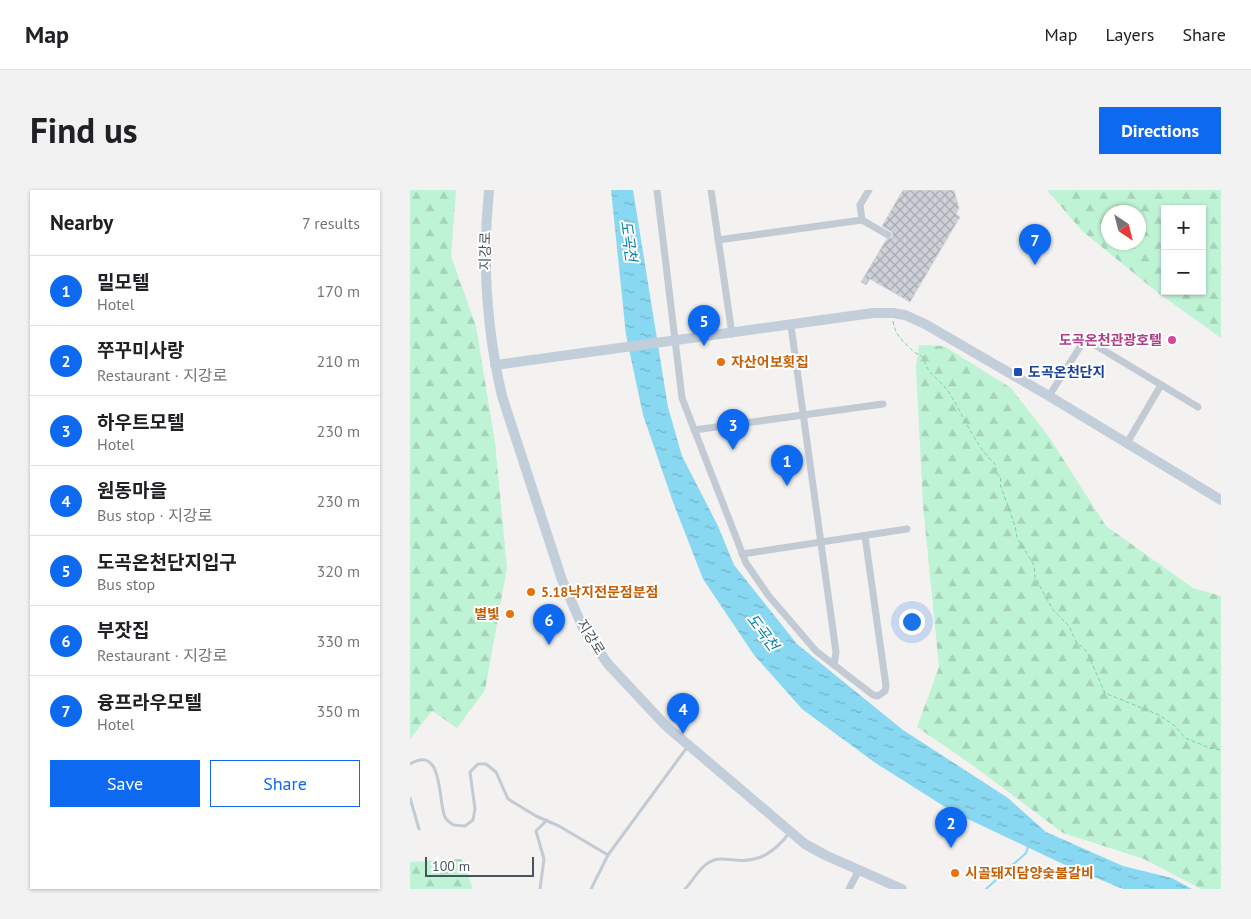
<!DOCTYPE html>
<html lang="en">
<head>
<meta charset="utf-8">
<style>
	:root { --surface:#fff; --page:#f2f2f2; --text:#202124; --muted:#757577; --line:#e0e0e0; --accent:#0e69f1 }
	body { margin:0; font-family:"PT Sans","Noto Sans KR",sans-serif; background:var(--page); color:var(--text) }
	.controls { position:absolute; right:15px; top:15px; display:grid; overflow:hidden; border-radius:0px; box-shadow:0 1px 4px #0004 }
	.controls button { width:45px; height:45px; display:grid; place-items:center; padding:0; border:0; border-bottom:1px solid var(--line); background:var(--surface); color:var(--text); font:25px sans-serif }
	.compass { position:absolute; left:691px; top:15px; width:45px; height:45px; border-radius:50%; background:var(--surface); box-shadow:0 1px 4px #0004; rotate:145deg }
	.scale { position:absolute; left:15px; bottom:12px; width:109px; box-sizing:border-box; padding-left:5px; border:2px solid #485460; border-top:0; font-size:14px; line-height:18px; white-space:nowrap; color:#485460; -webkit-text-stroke:4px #fff; paint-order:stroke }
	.you { position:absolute; left:501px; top:431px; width:18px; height:18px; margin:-12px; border:4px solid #fff; border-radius:50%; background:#1a73e8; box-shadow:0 0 0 8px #1a73e833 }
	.badge { display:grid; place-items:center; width:32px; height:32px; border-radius:50%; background:var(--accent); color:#fff; font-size:16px; font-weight:700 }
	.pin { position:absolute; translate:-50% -41px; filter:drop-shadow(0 1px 2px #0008) }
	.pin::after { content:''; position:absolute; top:26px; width:18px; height:15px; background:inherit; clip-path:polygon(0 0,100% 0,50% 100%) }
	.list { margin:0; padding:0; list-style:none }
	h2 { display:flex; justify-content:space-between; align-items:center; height:65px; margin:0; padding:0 20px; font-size:21px }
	h2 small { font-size:16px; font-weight:400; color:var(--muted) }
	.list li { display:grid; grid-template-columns:32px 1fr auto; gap:15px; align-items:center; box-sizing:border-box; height:70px; padding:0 20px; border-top:1px solid var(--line) }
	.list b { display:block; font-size:19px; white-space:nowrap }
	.list p { margin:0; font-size:16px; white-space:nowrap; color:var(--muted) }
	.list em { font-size:16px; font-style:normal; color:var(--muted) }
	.actions { display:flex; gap:10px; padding:15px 20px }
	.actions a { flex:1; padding:11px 0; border:1px solid var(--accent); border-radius:0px; text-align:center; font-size:18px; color:var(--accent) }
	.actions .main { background:var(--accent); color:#fff }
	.map { position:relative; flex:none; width:811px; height:699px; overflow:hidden; border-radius:0px }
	header { display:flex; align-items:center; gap:30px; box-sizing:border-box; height:70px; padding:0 25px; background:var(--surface); border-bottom:1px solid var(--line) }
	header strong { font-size:24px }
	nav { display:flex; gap:28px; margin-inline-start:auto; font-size:18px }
	.intro { display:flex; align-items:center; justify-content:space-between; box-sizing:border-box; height:120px; padding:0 30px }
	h1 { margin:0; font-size:35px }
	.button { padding:12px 22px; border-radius:0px; background:var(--accent); color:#fff; font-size:18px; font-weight:700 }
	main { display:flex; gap:30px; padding:0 30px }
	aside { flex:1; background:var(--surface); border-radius:0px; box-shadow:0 1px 4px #0004 }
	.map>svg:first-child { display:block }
</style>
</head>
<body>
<header>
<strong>Map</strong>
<nav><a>Map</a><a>Layers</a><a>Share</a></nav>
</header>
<div class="intro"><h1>Find us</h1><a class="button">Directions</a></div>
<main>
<aside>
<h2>Nearby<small>7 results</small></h2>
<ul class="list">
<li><span class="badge">1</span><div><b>밀모텔</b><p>Hotel</p></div><em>170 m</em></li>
<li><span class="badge">2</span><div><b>쭈꾸미사랑</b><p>Restaurant · 지강로</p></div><em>210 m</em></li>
<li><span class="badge">3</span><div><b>하우트모텔</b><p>Hotel</p></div><em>230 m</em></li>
<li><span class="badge">4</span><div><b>원동마을</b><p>Bus stop · 지강로</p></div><em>230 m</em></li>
<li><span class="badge">5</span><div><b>도곡온천단지입구</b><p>Bus stop</p></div><em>320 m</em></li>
<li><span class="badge">6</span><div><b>부잣집</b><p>Restaurant · 지강로</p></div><em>330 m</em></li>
<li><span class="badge">7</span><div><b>융프라우모텔</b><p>Hotel</p></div><em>350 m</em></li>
</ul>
<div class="actions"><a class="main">Save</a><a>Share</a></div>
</aside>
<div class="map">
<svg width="811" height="699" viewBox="0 0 811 699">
	<defs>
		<pattern id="forest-firs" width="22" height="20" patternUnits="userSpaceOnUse" patternTransform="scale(1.25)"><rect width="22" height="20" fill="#bff3d5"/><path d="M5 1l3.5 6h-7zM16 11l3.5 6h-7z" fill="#a6d2b9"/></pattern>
		<pattern id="water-ripples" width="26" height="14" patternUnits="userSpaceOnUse" patternTransform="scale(1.25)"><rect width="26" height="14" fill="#89d8f2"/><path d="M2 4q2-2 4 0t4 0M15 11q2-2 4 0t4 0" fill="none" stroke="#72b2c7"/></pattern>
		<pattern id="building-cross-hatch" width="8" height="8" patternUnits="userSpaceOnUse" patternTransform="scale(1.25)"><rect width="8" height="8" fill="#cdd0d6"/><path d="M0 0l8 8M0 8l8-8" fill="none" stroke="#a8abb1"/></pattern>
	</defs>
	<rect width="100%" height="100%" fill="#f4f1f1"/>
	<g fill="url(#forest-firs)" fill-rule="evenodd">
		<polygon points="0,0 46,0 41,66 66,136 85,253 97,378 75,500 47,538 22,521 0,549"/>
		<path d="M637 0H811V148L747 102 672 41ZM755 19H792V101H755ZM728 22V52H698V22Z"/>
		<polygon points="509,155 534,156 601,198 639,247 696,336 783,398 811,406 811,699 791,699 734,669 653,643 565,577 507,537 529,477 513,315 506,177"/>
		<polygon points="52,669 63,699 0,699 0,672"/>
	</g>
	<polygon fill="url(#water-ripples)" points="201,0 223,0 258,217 272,266 308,336 324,375 387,454 493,540 598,608 636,642 713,676 762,688 782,699 713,699 655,675 543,622 464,572 392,519 344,465 293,389 263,312 233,225 216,145"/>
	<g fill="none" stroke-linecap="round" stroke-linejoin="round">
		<polyline stroke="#89d8f2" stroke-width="2" points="576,699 616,663 618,657"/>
	</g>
	<polygon fill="url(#building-cross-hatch)" stroke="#d5d7dd" points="493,0 544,0 549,18 546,24 550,27 500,112 460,89 456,95 451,92 476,50 483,47 482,42 472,36"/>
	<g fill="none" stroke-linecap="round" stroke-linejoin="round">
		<path stroke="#74d3a8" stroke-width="1" stroke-dasharray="4 2.5" stroke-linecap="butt" d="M483 131C485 146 494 152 504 162 507 164 511 165 513 168 520 188 527 186 538 201 553 224 566 258 586 275V283L591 287 590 294 605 336 607 348 624 375 625 387 643 420 659 436 665 450 677 462 695 503 749 525 765 536 775 548 800 558 811 560"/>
		<g stroke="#c2cbd4" stroke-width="3">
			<path d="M0 574C34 553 28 614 35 627 37 631 40 633 44 635L55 636 63 630 65 619 60 582 68 574H76L86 582 98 609 126 626 149 636 198 665"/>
			<polyline points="0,608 9,639"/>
			<polyline points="130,699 134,669 126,641 137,630"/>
			<polyline points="181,699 198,665 278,556"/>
			<path d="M275 699C283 691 288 679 298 673 307 667 314 669 324 670 349 673 365 662 380 642"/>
		</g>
		<g stroke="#c2cbd4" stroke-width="7">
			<polyline points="247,0 272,208 336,373 358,405 406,461 463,505 468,506 475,501 476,496 455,346"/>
			<polyline points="301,0 322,144"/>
			<polyline points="452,30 450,15 459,0"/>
			<polyline points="308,50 452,30 478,45"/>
			<polyline points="381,136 426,462 424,475"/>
			<polyline points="639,206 675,149 788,217"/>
			<polyline points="284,240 473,214"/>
			<polyline points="717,253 751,195"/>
			<polyline points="332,364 497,339"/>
			<polyline points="439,699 449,680"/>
		</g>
		<g stroke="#c3cedb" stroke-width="10">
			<path d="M79 0C72 70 76 137 92 206L152 390 174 440 198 474 256 536 395 654 415 665 492 699"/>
			<polyline points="85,175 463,123 483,123 495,125 515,134 639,206 811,310"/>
		</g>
	</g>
	<circle fill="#d1479c" stroke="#fff" stroke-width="2" cx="762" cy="150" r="5"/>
	<g fill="#e8710a" stroke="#fff" stroke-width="2">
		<circle cx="311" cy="172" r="5"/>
		<circle cx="121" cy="402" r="5"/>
		<circle cx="100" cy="424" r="5"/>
		<circle cx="545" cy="683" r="5"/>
	</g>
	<rect fill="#1a4fb4" stroke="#fff" stroke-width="2" x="603" y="177" width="10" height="10" rx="2.5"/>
	<g text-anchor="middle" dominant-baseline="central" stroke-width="4" stroke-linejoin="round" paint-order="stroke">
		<g font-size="14" fill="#485460" stroke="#fff">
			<text transform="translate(75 61) rotate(-89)">지강로</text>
			<text transform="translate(181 447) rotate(58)">지강로</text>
		</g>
		<g font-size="14" font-weight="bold" fill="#b23c85" stroke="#fff" text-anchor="end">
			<text x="752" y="150">도곡온천관광호텔</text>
		</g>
		<g font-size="14" font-weight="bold" fill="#c56008" stroke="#fff" text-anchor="start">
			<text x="321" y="172">자산어보횟집</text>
			<text x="131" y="402">5.18낙지전문점분점</text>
			<text x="90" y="424" text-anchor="end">별빛</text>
			<text x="555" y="683">시골돼지담양숯불갈비</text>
		</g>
		<g font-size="14" font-weight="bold" fill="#164399" stroke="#fff" text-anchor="start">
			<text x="618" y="182">도곡온천단지</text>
		</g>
		<g font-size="15" font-style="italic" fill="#047fa7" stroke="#fff">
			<text transform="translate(219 51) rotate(82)">도곡천</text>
			<text transform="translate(353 442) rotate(53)">도곡천</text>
		</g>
	</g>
</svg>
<div class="controls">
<button>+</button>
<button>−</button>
</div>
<svg class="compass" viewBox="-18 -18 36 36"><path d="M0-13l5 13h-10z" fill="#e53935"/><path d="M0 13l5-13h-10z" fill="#757577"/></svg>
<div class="scale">100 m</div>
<div class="you"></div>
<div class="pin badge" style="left:377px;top:296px">1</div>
<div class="pin badge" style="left:541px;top:658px">2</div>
<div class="pin badge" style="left:323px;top:260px">3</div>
<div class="pin badge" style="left:273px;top:544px">4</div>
<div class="pin badge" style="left:294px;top:156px">5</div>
<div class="pin badge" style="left:139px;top:455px">6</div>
<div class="pin badge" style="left:625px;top:75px">7</div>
</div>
</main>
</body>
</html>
